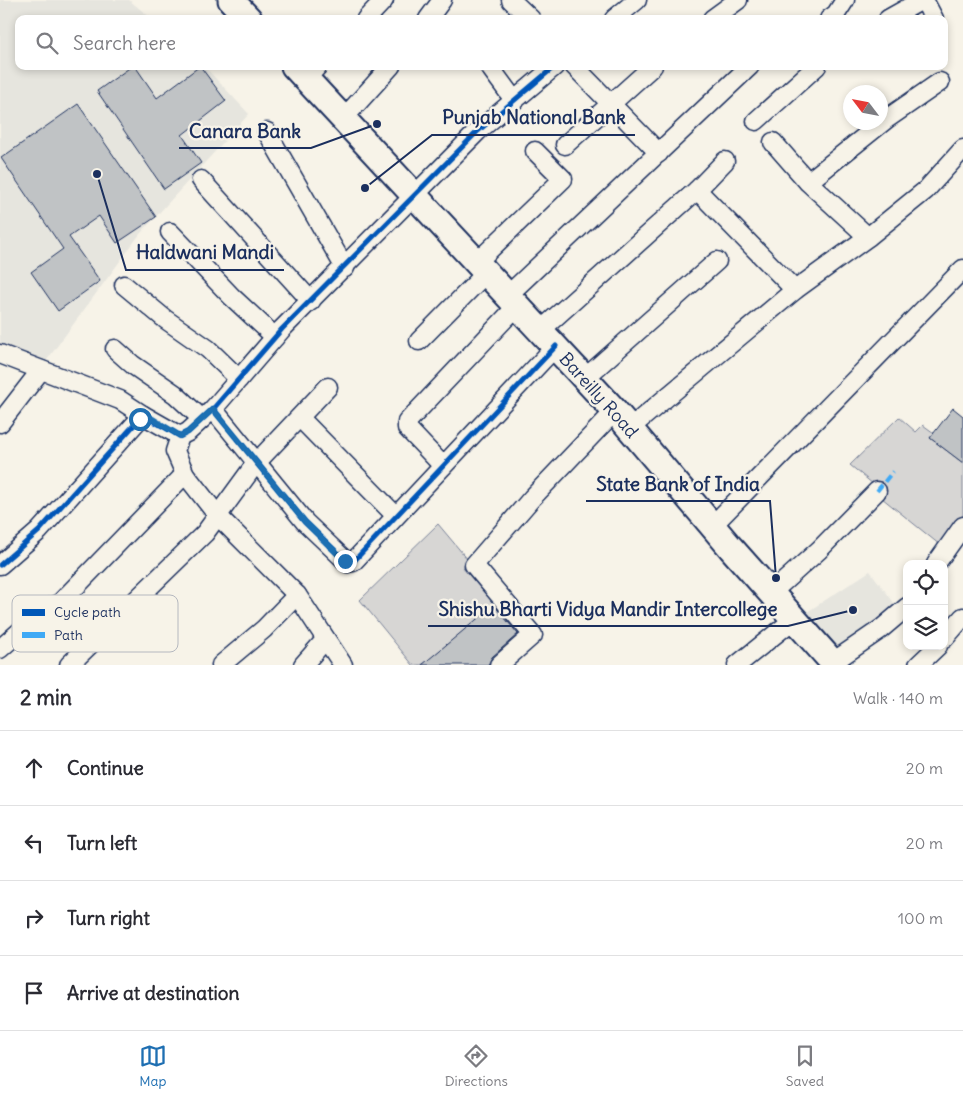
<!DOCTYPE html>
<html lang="en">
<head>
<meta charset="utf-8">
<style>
	:root { --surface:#fff; --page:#f7f7f7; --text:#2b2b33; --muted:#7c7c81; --line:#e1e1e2; --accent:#1f6fb2 }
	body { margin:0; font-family:Delius,sans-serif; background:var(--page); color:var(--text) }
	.controls { position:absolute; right:15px; bottom:15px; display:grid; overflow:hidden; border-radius:10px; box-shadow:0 2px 8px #0003 }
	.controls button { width:45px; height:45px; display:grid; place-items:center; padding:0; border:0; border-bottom:1px solid var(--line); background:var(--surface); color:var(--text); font:25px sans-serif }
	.compass { position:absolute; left:843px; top:85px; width:45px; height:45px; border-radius:50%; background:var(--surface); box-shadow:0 2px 8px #0003; rotate:302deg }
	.stop { position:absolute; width:15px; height:15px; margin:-11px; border:4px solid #1f6fb2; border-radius:50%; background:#fff }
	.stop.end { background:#1f6fb2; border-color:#fff; box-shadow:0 1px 5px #0008 }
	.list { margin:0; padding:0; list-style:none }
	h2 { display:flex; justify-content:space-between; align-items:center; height:65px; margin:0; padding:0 20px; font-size:21px }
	h2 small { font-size:16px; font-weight:400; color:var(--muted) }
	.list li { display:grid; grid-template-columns:32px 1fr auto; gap:15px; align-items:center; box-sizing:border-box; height:75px; padding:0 20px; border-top:1px solid var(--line) }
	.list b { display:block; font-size:19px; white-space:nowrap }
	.list em { font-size:16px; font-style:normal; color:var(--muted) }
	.icon { flex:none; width:28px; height:28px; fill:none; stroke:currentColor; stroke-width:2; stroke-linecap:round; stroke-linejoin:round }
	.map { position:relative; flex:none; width:963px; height:665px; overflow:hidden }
	.search { position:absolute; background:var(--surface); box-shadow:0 2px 8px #0003; left:15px; right:15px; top:15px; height:55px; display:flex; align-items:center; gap:12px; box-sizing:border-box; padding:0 18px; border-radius:10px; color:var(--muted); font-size:19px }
	.sheet { height:365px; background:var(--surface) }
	nav { display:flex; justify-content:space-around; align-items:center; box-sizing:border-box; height:70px; border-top:1px solid var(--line); background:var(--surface); font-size:14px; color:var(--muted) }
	nav a { display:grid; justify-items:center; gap:2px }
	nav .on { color:var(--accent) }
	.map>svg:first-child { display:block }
</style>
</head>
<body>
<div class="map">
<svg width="963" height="665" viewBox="0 0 963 665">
	<rect width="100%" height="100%" fill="#f7f3e8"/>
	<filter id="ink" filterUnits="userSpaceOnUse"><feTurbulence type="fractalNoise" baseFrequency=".02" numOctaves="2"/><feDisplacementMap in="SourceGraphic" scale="10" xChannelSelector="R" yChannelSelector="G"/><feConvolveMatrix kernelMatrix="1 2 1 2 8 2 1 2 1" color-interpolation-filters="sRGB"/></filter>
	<g filter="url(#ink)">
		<g fill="#e6e5de">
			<polygon points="0,0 129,0 152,19 19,19 19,66 204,66 249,114 140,234 44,364 0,348"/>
			<polygon points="870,571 898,608 838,650 807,612"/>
		</g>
		<g fill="#d7d6d4" stroke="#798299">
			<polygon points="899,417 916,432 923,425 934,433 930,438 963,463 963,517 940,545 882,498 885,494 850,465"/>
			<polygon points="438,524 469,561 463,568 495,605 426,662 421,665 413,665 360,600"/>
		</g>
		<g fill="#c0c3c5" stroke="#1b2f5e">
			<polygon points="132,66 135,66 157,98 200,66 226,101 182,135 201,163 164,189 97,91"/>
			<polygon points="78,104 156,217 117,243 99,216 69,237 100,281 58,311 31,272 63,249 1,158"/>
			<polygon points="953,408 963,416 963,463 930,438"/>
			<polygon points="494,605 518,634 492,657 488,665 422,665"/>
		</g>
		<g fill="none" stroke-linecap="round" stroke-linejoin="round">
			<g stroke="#1b2f5e" stroke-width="21">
				<g id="minor">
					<polyline points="511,0 531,19"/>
					<polyline points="924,0 934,19"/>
					<polyline points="366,19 384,0"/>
					<polyline points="428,19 442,0"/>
					<polyline points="614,19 637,0"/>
					<polyline points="712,19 738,0"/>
					<polyline points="829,19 836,14 845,0"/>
					<polyline points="888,19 922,0"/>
					<polyline points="489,66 514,100"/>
					<polyline points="574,66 659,153"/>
					<polyline points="306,79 318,66"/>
					<polyline points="344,118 391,66"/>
					<polyline points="756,121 817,66"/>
					<polyline points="267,132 345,268"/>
					<polyline points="773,142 808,182 868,237"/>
					<polyline points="565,145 653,66"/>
					<polyline points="201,180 311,301"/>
					<polyline points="808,182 888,118 940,82"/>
					<polyline points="697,190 795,290"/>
					<polyline points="170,232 232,297 275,337"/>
					<polyline points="478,261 563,179 535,151"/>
					<polyline points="124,285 165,319 208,349 239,379"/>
					<polyline points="508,295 750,66"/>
					<polyline points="541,330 697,190 725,161"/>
					<polyline points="419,341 487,272"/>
					<polyline points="115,349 133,365 175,394 202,419"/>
					<polyline points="0,354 120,400 143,415"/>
					<polyline points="585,378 717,261"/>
					<polyline points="213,409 305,522 348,563 353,562 556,346"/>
					<polyline points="300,418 395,515"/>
					<polyline points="0,423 41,370"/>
					<polyline points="630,428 795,290 868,237 926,190 963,149"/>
					<polyline points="180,436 175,451 185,474 218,516 297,595 343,665"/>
					<polyline points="443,466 407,428 407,422 517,306"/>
					<polyline points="712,526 963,269"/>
					<polyline points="936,564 963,526"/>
					<polyline points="0,565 39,531 143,415 180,436 188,432 213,409 282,329 478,131 555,66"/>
					<polyline points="771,593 819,550 877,491"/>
					<polyline points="944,639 963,617"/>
					<polyline points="0,649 43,611 60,603 185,474"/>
					<polyline points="833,662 881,629 907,607"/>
					<polyline points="69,665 205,533 256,463 328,387"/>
					<polyline points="221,665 264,629 297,595"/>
					<polyline points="303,665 325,640"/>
					<polyline points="499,665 533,635 474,565 532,498 615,411"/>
					<polyline points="737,665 793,620"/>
					<polyline points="918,665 938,646"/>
				</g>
			</g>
			<g stroke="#1b2f5e" stroke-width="29">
				<g id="highway">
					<polyline points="231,0 249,19"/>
					<polyline points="294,66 615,411 731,548 835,665"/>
				</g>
			</g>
			<use href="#minor" stroke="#f7f3e8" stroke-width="18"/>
			<use href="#highway" stroke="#f7f3e8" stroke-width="25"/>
			<polyline stroke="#3fa9f5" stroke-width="4" stroke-dasharray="8 4" stroke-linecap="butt" points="877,491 893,471"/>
			<g stroke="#f7f3e8" stroke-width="8">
				<g id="cycleway">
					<polyline points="213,409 305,522 348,563 353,562 556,346"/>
					<polyline points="0,565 39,531 143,415 180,436 188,432 213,409 282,329 478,131 555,66"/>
				</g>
			</g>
			<use href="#cycleway" stroke="#0057b8" stroke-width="5"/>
		</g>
	</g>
	<g fill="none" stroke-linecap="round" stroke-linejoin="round" filter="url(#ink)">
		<polyline stroke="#1f6fb2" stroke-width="6" points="140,419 144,415 148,416 180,436 188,432 213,409 305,522 345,561"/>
	</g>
	<g text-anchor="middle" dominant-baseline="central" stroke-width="4.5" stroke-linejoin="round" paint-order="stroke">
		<g font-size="18" fill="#1b2f5e" stroke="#f7f3e8">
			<text transform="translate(599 395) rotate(48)">Bareilly Road</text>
		</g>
	</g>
	<rect x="12" y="595" width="166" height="57" rx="8" fill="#f7f3e8" stroke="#b5b8bf" stroke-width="1"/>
	<rect x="22" y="609" width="23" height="7" fill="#0057b8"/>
	<rect x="22" y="632" width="23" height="6" fill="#3fa9f5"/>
	<g font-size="14" fill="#1b2f5e">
		<text x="54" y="617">Cycle path</text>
		<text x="54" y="640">Path</text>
	</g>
	<path fill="none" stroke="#1b2f5e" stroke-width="2" d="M365 188L432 135H635M377 124L311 148H179M97 174L126 270H284M776 578L770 501H586M853 610L788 626H428"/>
	<g fill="#1b2f5e" stroke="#f7f3e8" stroke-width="2">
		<circle cx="365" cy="188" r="5"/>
		<circle cx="377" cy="124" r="5"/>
		<circle cx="97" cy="174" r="5"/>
		<circle cx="776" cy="578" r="5"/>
		<circle cx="853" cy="610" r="5"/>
	</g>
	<g font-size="19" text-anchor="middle" font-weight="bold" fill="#1b2f5e" stroke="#f7f3e8" stroke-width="4.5" stroke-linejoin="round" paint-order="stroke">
		<text x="534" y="124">Punjab National Bank</text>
		<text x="245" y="138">Canara Bank</text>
		<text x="205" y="259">Haldwani Mandi</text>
		<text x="678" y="491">State Bank of India</text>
		<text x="608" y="616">Shishu Bharti Vidya Mandir Intercollege</text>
	</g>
</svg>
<div class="controls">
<button><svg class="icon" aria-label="locate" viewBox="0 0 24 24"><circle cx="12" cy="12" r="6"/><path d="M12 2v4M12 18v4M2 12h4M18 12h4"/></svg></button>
<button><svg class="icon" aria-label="layers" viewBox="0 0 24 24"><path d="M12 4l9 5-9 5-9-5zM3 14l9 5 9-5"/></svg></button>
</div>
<svg class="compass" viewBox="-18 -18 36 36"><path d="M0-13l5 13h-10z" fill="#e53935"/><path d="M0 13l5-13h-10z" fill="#7c7c81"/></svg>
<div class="stop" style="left:140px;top:419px"></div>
<div class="stop end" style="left:345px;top:561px"></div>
<div class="search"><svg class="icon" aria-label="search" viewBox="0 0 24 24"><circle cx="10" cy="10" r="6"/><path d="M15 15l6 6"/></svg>Search here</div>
</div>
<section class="sheet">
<h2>2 min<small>Walk · 140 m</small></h2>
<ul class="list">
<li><svg class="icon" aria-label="ahead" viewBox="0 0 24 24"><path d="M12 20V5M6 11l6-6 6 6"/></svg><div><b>Continue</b></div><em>20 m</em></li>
<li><svg class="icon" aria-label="left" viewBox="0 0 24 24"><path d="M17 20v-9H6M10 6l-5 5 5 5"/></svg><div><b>Turn left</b></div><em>20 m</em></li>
<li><svg class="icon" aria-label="right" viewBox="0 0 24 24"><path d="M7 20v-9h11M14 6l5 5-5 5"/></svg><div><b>Turn right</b></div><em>100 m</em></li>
<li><svg class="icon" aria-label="arrive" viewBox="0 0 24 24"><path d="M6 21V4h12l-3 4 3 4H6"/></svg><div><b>Arrive at destination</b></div></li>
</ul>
</section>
<nav>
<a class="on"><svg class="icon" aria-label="map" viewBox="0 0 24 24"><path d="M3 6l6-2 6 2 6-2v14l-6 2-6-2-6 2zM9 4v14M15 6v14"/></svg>Map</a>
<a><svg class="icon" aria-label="directions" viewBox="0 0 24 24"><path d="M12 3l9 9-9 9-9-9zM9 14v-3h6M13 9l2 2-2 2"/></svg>Directions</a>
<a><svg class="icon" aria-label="saved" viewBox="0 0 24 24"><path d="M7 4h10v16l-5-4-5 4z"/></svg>Saved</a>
</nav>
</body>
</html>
